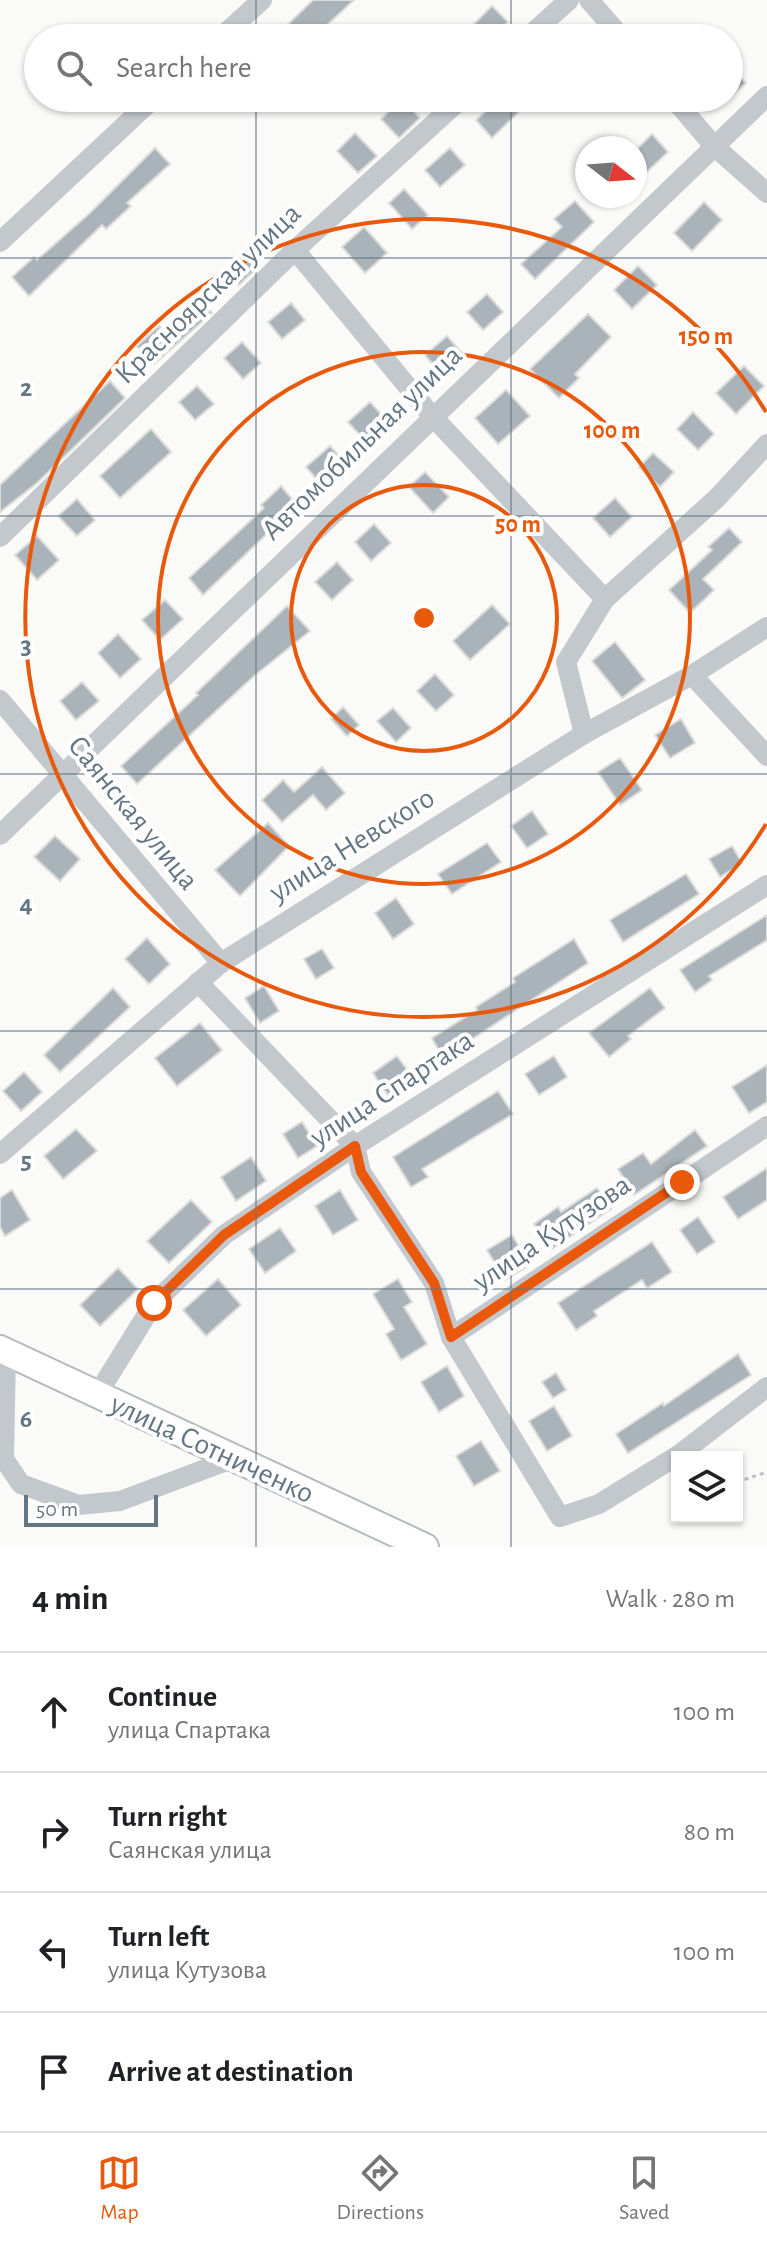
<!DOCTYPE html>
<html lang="en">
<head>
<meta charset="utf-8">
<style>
	:root { --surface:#fff; --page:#f2f2f2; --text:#202124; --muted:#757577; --line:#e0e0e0; --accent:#ea580c }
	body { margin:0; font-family:"Alegreya Sans",sans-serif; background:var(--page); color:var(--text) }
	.controls { position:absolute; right:24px; bottom:24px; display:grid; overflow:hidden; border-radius:0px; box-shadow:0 2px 6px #0004 }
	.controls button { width:72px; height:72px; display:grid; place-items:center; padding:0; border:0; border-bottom:2px solid var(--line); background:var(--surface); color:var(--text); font:40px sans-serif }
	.compass { position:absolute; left:575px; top:136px; width:72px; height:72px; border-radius:50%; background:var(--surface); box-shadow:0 2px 6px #0004; rotate:107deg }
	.scale { position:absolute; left:24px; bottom:20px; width:134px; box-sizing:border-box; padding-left:8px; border:4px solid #657683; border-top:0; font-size:22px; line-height:28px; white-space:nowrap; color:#657683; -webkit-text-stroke:6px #fff; paint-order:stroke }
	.stop { position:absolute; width:24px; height:24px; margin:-18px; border:6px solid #ea580c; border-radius:50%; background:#fff }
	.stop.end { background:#ea580c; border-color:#fff; box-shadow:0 2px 8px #0008 }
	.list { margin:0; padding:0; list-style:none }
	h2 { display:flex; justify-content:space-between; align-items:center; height:104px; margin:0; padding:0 32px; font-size:34px }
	h2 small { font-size:26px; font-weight:400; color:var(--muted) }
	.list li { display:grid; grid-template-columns:52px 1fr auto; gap:24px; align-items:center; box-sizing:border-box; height:120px; padding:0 32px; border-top:2px solid var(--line) }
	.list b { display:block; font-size:30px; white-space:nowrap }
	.list p { margin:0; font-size:26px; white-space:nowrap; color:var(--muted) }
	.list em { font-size:26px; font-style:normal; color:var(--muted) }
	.icon { flex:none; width:44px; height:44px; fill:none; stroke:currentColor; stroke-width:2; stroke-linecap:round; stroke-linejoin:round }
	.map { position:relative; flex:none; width:767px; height:1547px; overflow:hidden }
	.search { position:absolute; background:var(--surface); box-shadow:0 2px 6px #0004; left:24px; right:24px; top:24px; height:88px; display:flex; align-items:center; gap:20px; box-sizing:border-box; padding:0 28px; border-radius:44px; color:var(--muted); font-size:30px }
	.sheet { height:584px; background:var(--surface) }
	nav { display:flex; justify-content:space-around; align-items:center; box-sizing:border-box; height:112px; border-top:2px solid var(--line); background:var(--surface); font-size:22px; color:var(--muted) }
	nav a { display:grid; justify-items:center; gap:4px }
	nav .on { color:var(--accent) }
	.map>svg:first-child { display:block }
</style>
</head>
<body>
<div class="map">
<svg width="767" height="1547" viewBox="0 0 767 1547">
	<rect width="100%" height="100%" fill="#fafaf8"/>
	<g fill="#aab3b9" stroke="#dcdcda" stroke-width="2">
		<polygon points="313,0 354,0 313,38 274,38"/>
		<polygon points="492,6 508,22 491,38 486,38 473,25"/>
		<polygon points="729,64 746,83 729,98"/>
		<polygon points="501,98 533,98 492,138 476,120"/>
		<polygon points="402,99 420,118 399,138 381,119"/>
		<polygon points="355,133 377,156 358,173 337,151"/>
		<polygon points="652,134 668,152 635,183 635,151"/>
		<polygon points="155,148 170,164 127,203 131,206 106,229 102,225 29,296 12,277 34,257 37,260 91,212"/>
		<polygon points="450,148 465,165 440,187 425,170"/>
		<polygon points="404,189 428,215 412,229 389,203"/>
		<polygon points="575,201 594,222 535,279 521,264 562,227 554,219"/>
		<polygon points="704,202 722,220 692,251 674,233"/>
		<polygon points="364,227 387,253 365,273 342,247"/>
		<polygon points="249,254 259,266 239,285 228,273"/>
		<polygon points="638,266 657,285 632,309 614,290"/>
		<polygon points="487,294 503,312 483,330 467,312"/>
		<polygon points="200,300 212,313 154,364 137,346 159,326 164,332"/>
		<polygon points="291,303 305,320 282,339 268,322"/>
		<polygon points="588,314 611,337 575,374 579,378 559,398 530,369"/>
		<polygon points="447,336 462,353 440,373 425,355"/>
		<polygon points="242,342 261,363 243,379 224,358"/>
		<polygon points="744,366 764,386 736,414 716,393"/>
		<polygon points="110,381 125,398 37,483 0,512 0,485"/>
		<polygon points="197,386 214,404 195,420 179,402"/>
		<polygon points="506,390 530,416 498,444 475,418"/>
		<polygon points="370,402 390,424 368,444 348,422"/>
		<polygon points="693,412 714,434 698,450 677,429"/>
		<polygon points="151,429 171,452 120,498 100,476"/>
		<polygon points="330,446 345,462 321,484 306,467"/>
		<polygon points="653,453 674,472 660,487 639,467"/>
		<polygon points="425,472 449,497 433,513 409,487"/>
		<polygon points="281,486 297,505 203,595 189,578 264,508 261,505"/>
		<polygon points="615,498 632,517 610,537 593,518"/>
		<polygon points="77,499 95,520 77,536 58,516"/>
		<polygon points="374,524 391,543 371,561 355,542"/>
		<polygon points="729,528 742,542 703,579 714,590 690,613 669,590 712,550 708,547"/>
		<polygon points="37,536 59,560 37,580 15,555"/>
		<polygon points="337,562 353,580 332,600 315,582"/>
		<polygon points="165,600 183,619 160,640 142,620"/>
		<polygon points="492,605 510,624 470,660 453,641"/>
		<polygon points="287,606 310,631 254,676 137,784 121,766 198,695 196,693"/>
		<polygon points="118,634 141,659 120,678 98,653"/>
		<polygon points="615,642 645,680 622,698 592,661"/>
		<polygon points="435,674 454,695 436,711 417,691"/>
		<polygon points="82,682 99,701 76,720 60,701"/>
		<polygon points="343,707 359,725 347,736 331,719"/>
		<polygon points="393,708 411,728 396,742 377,721"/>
		<polygon points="681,719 695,743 670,758 655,735"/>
		<polygon points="620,758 642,790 620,805 598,772"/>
		<polygon points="322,767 345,793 326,810 313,795 282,822 262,800 283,780 294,792"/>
		<polygon points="532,811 548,834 527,848 511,826"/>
		<polygon points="268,823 289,846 240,896 215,870"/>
		<polygon points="55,836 80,859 60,881 34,857"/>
		<polygon points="487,843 501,862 452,894 438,874"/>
		<polygon points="732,846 742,863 720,877 709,859"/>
		<polygon points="686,874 699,894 623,942 610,920"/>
		<polygon points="396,898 414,924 393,939 375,913"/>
		<polygon points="767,915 767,940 709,976 712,980 695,992 680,970"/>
		<polygon points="147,938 170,964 149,984 125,959"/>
		<polygon points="574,939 588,963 443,1058 432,1038 477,1010 476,1007 515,982 513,978"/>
		<polygon points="322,949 334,968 316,979 304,959"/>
		<polygon points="264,986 279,1011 260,1023 245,998"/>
		<polygon points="113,988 130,1007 60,1072 44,1055"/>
		<polygon points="650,988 665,1008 628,1036 631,1039 609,1057 589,1033"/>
		<polygon points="200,1023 222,1050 177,1086 155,1058"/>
		<polygon points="397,1056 413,1078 388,1095 373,1073"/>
		<polygon points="554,1056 567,1077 539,1095 525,1074"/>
		<polygon points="767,1065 767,1102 749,1113 732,1087"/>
		<polygon points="24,1072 42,1092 21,1111 3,1091"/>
		<polygon points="498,1091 513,1114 422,1169 428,1177 411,1187 393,1157"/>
		<polygon points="302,1122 317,1146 298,1158 283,1134"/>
		<polygon points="76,1129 97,1151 63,1179 44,1156"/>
		<polygon points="695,1130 707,1146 634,1195 618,1169 643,1153 651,1164"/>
		<polygon points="251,1157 266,1181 236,1201 221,1177"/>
		<polygon points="767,1168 767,1200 738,1219 723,1197"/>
		<polygon points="597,1188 611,1209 552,1249 534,1224 558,1207 561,1212"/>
		<polygon points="12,1190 30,1220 5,1236 0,1227 0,1198"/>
		<polygon points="340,1190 358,1220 333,1235 315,1206"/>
		<polygon points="191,1200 212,1222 169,1263 147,1241"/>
		<polygon points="698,1217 715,1242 697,1254 680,1230"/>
		<polygon points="280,1228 296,1251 265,1273 249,1249"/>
		<polygon points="512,1235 530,1265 505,1280 487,1250"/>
		<polygon points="652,1242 672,1272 647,1288 642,1280 594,1311 597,1316 576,1330 558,1303"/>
		<polygon points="118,1268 138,1289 100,1326 80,1305"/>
		<polygon points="218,1279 241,1305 206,1336 183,1310"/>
		<polygon points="398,1279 412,1302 404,1307 427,1344 401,1360 386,1334 394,1329 373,1294"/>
		<polygon points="738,1354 751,1375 628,1453 616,1434 663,1403 664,1406"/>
		<polygon points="447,1366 464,1396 439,1412 421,1382"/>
		<polygon points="556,1373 566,1390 553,1398 542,1382"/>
		<polygon points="554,1406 572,1436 547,1451 529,1421"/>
		<polygon points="481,1441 500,1471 474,1486 456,1456"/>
	</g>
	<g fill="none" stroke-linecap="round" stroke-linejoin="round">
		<g stroke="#b5babe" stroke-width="30">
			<polyline id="major" points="0,1349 425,1547"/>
		</g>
		<polyline stroke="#bbbfc2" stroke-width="3" stroke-dasharray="4 4" stroke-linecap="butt" points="737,1482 767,1472"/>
		<g stroke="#c3c8cc" stroke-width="20">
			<polyline points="589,0 622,38"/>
			<polyline points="220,38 262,0"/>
			<polyline points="527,38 569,0"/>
			<polyline points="673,98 714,146 767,193"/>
			<polyline points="0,242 154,98"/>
			<polyline points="295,250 432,416 605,599"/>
			<polyline points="0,537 295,250 462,98"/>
			<polyline points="692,675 767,756"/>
			<polyline points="0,700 221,963"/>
			<polyline points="584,734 566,662 605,599 717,498 767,444"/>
			<polyline points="0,835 767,96"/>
			<polyline points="198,982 355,1146 361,1172 434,1283 451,1337 560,1517 599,1504 680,1454 767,1387"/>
			<polyline points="0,1154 221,963 584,734 692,675 767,627"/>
			<polyline points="451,1337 767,1126"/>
			<polyline points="6,1352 4,1459 21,1484 78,1505 120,1501 232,1459"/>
			<polyline points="97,1395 154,1303 224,1235 355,1146 767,885"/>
		</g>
		<use href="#major" stroke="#fff" stroke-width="26"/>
	</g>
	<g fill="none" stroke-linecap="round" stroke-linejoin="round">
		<polyline stroke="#ea580c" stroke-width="10" points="154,1303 224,1235 355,1146 361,1172 434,1283 451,1337 682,1182"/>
	</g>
	<path fill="none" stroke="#657683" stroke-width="2" stroke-opacity="0.55" d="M256 0V38M511 0V38M256 98V1547M511 98V1547M0 258H767M0 516H767M0 774H767M0 1031H767M0 1289H767"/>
	<g fill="none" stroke="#e8590c" stroke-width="4">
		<circle cx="424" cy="618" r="133"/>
		<circle cx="424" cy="618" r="266"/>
		<path d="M766 824A399 399 0 1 1 766 412"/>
	</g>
	<g text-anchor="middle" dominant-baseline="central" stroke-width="8" stroke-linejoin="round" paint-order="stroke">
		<g font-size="30" fill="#657683" stroke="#fff">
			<text transform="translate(208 294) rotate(-44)">Красноярская улица</text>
			<text transform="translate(362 443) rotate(-44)">Автомобильная улица</text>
			<text transform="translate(133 813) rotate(51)">Саянская улица</text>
			<text transform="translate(352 845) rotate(-32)">улица Невского</text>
			<text transform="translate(392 1089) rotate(-33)">улица Спартака</text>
			<text transform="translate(552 1233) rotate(-34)">улица Кутузова</text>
			<text transform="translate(212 1449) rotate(25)">улица Сотниченко</text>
		</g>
	</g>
	<g font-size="26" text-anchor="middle" font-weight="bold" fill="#657683" stroke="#fff" stroke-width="8" stroke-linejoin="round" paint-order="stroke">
		<text x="26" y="396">2</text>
		<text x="26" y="654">3</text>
		<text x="26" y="912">4</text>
		<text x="26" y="1169">5</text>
		<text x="26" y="1427">6</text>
	</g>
	<circle cx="424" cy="618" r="12" fill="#e8590c" stroke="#fff" stroke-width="4"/>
	<g font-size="24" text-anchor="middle" font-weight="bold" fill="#e8590c" stroke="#fff" stroke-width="8" stroke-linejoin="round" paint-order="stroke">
		<text x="706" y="344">150 m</text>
		<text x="612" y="438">100 m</text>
		<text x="518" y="532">50 m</text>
	</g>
</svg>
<div class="controls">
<button><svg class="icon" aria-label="layers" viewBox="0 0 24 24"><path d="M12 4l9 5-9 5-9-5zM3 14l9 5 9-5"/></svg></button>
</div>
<svg class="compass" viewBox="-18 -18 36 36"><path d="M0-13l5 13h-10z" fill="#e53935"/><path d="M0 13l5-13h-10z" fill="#757577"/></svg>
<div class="scale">50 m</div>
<div class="stop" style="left:154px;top:1303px"></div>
<div class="stop end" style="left:682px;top:1182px"></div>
<div class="search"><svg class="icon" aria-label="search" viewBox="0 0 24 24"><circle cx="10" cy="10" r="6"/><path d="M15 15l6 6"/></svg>Search here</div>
</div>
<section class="sheet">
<h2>4 min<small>Walk · 280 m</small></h2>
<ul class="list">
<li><svg class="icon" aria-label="ahead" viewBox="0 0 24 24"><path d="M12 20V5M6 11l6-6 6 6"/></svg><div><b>Continue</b><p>улица Спартака</p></div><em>100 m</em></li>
<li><svg class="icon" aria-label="right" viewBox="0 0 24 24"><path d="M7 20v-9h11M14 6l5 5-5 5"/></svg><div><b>Turn right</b><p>Саянская улица</p></div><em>80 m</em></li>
<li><svg class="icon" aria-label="left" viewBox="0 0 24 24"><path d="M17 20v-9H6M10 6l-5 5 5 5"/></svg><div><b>Turn left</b><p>улица Кутузова</p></div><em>100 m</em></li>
<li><svg class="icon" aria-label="arrive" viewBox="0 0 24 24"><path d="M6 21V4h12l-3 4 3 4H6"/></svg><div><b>Arrive at destination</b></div></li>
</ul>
</section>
<nav>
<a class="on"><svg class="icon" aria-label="map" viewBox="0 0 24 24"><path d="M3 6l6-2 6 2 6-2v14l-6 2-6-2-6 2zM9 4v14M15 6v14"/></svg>Map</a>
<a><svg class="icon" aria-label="directions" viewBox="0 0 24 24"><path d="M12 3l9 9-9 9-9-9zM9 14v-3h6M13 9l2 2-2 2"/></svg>Directions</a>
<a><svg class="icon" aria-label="saved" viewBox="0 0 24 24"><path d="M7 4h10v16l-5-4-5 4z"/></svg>Saved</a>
</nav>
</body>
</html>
